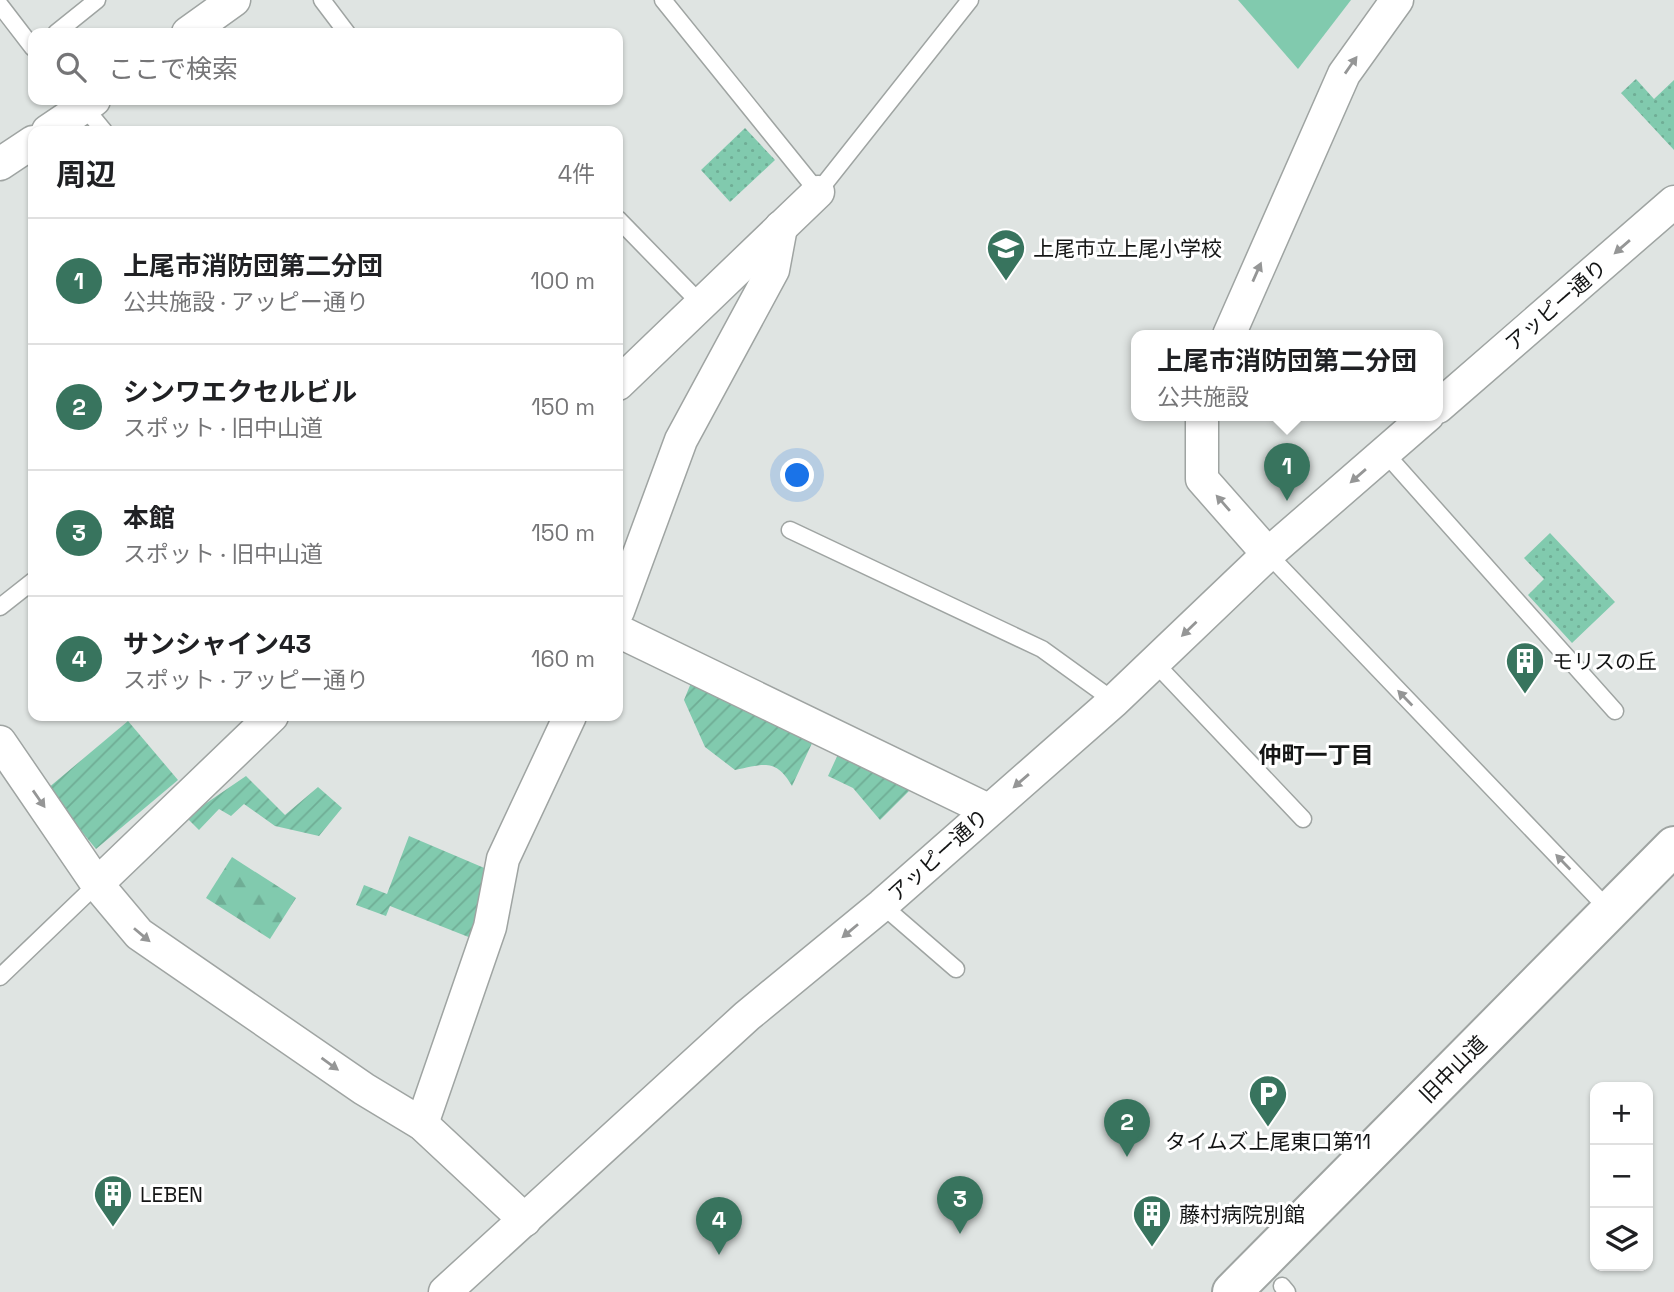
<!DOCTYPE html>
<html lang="ja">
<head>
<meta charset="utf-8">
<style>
	:root { --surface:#fff; --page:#f6f6f6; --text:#202124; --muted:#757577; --line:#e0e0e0; --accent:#38745e }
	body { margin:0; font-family:"Space Grotesk","Noto Sans JP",sans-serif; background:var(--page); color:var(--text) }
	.controls { position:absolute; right:21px; bottom:21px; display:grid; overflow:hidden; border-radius:14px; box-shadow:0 2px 5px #0004 }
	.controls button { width:63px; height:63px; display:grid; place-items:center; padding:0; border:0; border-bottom:2px solid var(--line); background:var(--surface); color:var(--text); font:35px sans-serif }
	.you { position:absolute; left:798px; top:476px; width:24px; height:24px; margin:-18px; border:5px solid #fff; border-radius:50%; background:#1a73e8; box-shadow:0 0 0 10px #1a73e833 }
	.badge { display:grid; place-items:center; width:46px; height:46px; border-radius:50%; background:var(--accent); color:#fff; font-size:23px; font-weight:700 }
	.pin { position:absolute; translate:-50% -58px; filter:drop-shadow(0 2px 4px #0008) }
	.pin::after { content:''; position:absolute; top:37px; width:24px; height:21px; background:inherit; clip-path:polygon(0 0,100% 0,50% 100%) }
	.popup { position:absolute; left:1131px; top:330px; width:312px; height:91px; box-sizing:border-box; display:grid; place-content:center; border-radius:14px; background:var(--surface); filter:drop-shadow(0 2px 5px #0005); font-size:23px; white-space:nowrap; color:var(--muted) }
	.popup b { font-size:26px; color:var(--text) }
	.popup::after { content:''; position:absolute; left:50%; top:100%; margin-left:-14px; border:14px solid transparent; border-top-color:var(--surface) }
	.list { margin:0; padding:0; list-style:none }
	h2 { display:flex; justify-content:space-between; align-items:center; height:91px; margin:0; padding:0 28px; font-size:30px }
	h2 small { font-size:23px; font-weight:400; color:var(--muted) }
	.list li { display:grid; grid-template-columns:46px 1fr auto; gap:21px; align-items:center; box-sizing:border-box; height:126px; padding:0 28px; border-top:2px solid var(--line) }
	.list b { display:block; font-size:26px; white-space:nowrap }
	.list p { margin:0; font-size:23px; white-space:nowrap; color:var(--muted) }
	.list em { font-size:23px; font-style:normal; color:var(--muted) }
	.icon { flex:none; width:38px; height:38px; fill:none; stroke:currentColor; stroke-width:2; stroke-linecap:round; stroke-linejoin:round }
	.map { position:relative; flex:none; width:1674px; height:1292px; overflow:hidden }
	.search { position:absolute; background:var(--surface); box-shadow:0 2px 5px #0004; left:28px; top:28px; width:595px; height:77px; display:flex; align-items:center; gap:18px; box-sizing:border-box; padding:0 24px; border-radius:14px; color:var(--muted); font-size:26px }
	.panel { position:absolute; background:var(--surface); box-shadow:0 2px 5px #0004; left:28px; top:126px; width:595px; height:595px; border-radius:14px }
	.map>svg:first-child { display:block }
</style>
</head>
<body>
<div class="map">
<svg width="1674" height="1292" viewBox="0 0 1674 1292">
	<defs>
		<pattern id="grass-dots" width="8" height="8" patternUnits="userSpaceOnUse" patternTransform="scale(1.75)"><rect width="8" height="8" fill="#81caae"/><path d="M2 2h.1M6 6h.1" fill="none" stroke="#6fad95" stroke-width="1.8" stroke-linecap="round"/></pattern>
		<pattern id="forest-firs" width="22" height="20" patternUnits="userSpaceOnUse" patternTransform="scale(1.75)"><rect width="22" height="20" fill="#81caae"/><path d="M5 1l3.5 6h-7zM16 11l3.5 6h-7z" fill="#6fad95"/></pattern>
		<pattern id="garden-furrows" width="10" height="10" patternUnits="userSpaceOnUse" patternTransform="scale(1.75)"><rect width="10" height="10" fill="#81caae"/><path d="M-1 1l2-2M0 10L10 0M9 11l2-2" fill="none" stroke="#6fad95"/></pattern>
	</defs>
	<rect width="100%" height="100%" fill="#dfe4e2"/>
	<g fill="url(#grass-dots)">
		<polygon points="1636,79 1654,99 1674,80 1674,150 1621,93"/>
		<polygon points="745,128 775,160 730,202 701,170"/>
		<polygon points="1550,533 1615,602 1572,643 1528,595 1544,579 1524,558"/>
	</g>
	<polygon fill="url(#forest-firs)" points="232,857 296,898 270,939 206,898"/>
	<g fill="url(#garden-furrows)">
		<path d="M693 678 814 739 792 786C776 758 764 764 735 770L705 747 684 700Z"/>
		<polygon points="128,721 178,780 96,849 47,789"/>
		<polygon points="840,750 913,787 880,820 853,788 828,776"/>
		<polygon points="246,776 285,815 318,787 342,808 319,836 275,826 244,804 231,816 219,809 199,830 186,817"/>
		<polygon points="409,836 489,870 471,938 390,906 386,916 356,905 364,885 387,894"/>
	</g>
	<polygon fill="#81caae" points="1238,0 1351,0 1298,69"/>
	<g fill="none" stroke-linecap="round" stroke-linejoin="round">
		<g stroke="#9fa4a2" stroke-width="19">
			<g id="lane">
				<polyline points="322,0 347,33"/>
				<polyline points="663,0 818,192 970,0"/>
				<polyline points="0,5 33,48"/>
				<polyline points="56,33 97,0"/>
				<polyline points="81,103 104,131"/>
				<polyline points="618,219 701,304"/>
				<polyline points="1385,453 1615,711"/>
				<polyline points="790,530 1042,649 1114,701"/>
				<polyline points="1268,554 1610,911"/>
				<polyline points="0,607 33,581"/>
				<polyline points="1154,662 1303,819"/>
				<polyline points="882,905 956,969"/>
				<polyline points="0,977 97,884"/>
				<polyline points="1282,1286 1287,1292"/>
			</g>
		</g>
		<g stroke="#9fa4a2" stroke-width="35">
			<g id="street">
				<polyline points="188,33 234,0"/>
				<polyline points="48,131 94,100"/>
				<polyline points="0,164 33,142"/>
				<polyline points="1229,335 1344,74 1397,0"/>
				<polyline points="618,384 818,192"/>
				<polyline points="1438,407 1674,202"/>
				<polyline points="1202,415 1202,479 1268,554"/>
				<polyline points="618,611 681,440 773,270 781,227"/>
				<polyline points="618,631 988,810"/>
				<polyline points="0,742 97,884 139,934 364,1089 422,1124 525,1220"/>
				<polyline points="97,884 272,716"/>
				<polyline points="422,1124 490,927 503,859 570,716"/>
				<polyline points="445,1292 747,1016 882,905 1114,701 1268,554 1428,415"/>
			</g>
		</g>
		<g stroke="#9fa4a2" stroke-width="42">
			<polyline id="secondary" points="1232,1292 1674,846"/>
		</g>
		<use href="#lane" stroke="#fff" stroke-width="16"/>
		<use href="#street" stroke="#fff" stroke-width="32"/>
		<use href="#secondary" stroke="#fff" stroke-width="38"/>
	</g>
	<defs><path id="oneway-solid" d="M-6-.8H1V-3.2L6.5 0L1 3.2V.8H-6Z" transform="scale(1.75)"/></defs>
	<g fill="#959696">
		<use href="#oneway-solid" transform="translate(1351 65) rotate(-55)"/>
		<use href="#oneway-solid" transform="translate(1622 247) rotate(139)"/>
		<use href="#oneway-solid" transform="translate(1257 272) rotate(-66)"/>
		<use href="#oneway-solid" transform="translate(1358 476) rotate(139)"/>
		<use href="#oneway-solid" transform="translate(1223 503) rotate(-131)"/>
		<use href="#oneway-solid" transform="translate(1189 629) rotate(136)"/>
		<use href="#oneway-solid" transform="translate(1405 698) rotate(-134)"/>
		<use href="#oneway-solid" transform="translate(1021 781) rotate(139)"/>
		<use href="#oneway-solid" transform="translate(39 799) rotate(55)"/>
		<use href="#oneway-solid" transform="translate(1563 862) rotate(-134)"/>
		<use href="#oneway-solid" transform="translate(850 931) rotate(140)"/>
		<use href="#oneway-solid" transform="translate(142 935) rotate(40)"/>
		<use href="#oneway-solid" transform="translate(330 1064) rotate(36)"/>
	</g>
	<defs>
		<g id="school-pin" transform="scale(2.0125)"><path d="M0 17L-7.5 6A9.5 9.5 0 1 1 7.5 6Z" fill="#38745e" stroke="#fff"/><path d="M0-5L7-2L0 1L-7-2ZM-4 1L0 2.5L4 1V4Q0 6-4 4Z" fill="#fff"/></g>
		<g id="building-pin" transform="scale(2.0125)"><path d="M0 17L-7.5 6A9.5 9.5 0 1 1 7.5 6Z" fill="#38745e" stroke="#fff"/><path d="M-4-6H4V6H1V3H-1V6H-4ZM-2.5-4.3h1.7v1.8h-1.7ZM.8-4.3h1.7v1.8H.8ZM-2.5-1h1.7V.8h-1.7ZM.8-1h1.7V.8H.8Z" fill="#fff"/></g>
		<g id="parking-pin" transform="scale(2.0125)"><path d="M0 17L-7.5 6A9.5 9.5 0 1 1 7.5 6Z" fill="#38745e" stroke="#fff"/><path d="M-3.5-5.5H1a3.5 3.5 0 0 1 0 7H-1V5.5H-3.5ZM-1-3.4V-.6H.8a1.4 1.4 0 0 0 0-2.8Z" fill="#fff"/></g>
	</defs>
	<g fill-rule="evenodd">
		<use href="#school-pin" x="1006" y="248"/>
		<use href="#building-pin" x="1525" y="661"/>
		<use href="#parking-pin" x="1268" y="1094"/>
		<use href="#building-pin" x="113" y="1194"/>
		<use href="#building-pin" x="1152" y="1214"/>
	</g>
	<g text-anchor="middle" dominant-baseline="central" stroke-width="6" stroke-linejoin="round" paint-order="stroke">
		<g font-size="21" fill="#141515" stroke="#fff" text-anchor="start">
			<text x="1033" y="248">上尾市立上尾小学校</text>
			<text x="1552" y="661">モリスの丘</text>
			<text x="1268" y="1141" text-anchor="middle">タイムズ上尾東口第11</text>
			<text x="140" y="1194">LEBEN</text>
			<text x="1179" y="1214">藤村病院別館</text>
		</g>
		<g font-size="21" fill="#141515" stroke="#fff">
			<text transform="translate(1556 305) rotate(-41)">アッピー通り</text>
			<text transform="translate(938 855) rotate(-42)">アッピー通り</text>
			<text transform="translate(1453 1069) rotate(-45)">旧中山道</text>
		</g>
		<g font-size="23" font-weight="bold" fill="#141515" stroke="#fff">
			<text x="1316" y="755">仲町一丁目</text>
		</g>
	</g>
</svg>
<div class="controls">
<button>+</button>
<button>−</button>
<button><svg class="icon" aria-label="layers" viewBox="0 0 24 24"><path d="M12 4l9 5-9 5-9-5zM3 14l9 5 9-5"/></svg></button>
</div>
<div class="you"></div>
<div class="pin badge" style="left:1287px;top:501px">1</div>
<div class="popup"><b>上尾市消防団第二分団</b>公共施設</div>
<div class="pin badge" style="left:1127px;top:1157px">2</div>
<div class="pin badge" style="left:960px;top:1234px">3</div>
<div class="pin badge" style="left:719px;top:1255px">4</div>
<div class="search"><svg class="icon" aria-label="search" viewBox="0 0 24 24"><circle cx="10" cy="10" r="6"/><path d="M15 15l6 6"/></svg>ここで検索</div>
<section class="panel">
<h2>周辺<small>4件</small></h2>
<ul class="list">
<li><span class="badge">1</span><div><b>上尾市消防団第二分団</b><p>公共施設 · アッピー通り</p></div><em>100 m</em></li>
<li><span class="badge">2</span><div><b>シンワエクセルビル</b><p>スポット · 旧中山道</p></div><em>150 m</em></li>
<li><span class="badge">3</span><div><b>本館</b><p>スポット · 旧中山道</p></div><em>150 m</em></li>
<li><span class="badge">4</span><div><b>サンシャイン43</b><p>スポット · アッピー通り</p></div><em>160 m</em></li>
</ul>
</section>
</div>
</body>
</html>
